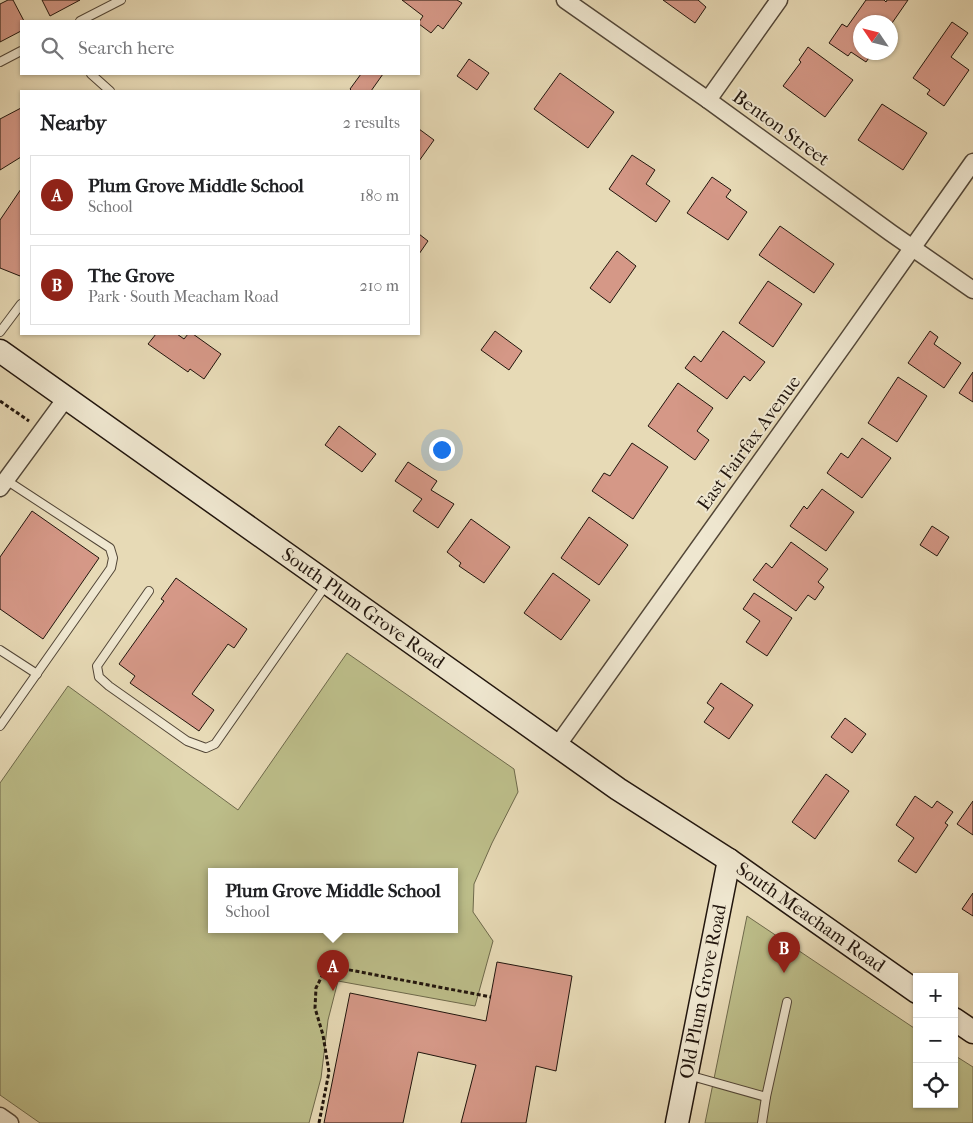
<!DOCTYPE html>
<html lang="en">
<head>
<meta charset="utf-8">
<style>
	:root { --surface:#fff; --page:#f6f6f6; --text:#202124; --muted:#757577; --line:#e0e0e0; --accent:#8f2418 }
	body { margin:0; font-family:"IM FELL French Canon",serif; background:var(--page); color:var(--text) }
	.controls { position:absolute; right:15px; bottom:15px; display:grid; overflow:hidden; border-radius:0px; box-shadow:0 1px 4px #0004 }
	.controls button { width:45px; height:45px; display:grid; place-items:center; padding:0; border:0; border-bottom:1px solid var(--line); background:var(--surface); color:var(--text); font:25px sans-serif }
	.compass { position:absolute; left:853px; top:15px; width:45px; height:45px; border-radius:50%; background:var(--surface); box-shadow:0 1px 4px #0004; rotate:305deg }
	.you { position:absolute; left:441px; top:449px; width:18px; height:18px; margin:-12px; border:4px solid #fff; border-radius:50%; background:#1a73e8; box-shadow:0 0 0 8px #1a73e833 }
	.badge { display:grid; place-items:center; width:32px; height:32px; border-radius:50%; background:var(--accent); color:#fff; font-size:16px; font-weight:700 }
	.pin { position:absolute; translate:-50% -41px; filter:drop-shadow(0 1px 2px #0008) }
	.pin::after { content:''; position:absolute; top:26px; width:18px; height:15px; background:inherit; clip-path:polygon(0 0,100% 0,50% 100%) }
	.popup { position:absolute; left:208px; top:868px; width:250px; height:65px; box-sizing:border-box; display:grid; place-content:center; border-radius:0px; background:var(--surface); filter:drop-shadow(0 1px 4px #0005); font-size:16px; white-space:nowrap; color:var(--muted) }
	.popup b { font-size:19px; color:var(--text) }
	.popup::after { content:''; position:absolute; left:50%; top:100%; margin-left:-10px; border:10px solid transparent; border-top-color:var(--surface) }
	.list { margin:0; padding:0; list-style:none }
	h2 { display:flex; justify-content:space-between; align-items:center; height:65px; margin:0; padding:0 20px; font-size:21px }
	h2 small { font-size:16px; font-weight:400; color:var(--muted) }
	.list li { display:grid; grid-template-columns:32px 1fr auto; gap:15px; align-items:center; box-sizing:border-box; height:80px; margin:0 10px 10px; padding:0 10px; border:1px solid var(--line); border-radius:0px }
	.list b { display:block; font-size:19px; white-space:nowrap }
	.list p { margin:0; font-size:16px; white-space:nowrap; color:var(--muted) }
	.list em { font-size:16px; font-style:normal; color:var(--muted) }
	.icon { flex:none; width:28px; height:28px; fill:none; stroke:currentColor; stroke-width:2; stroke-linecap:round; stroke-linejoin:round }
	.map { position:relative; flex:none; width:973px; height:1123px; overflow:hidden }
	.search { position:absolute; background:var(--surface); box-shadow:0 1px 4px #0004; left:20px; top:20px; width:400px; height:55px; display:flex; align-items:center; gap:12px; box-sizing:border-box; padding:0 18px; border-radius:0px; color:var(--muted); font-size:19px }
	.panel { position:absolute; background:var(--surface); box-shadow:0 1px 4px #0004; left:20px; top:90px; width:400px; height:245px; border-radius:0px }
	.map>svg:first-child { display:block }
</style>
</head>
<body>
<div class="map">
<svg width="973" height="1123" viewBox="0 0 973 1123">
	<rect width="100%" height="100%" fill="#e7dab6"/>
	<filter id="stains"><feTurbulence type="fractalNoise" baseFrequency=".004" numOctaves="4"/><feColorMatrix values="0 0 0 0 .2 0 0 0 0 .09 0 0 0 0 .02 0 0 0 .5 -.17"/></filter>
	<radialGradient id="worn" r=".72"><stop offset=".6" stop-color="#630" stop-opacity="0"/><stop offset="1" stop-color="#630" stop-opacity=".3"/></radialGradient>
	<g fill="#bcbd89" stroke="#6e694b" fill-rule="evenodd">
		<path d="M347 653 514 769 518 792 492 843 474 884 473 912 493 941 475 1006 338 981 328 1020 321 1078 309 1123H40L0 1095V783L68 686 238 810ZM212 872H454V930H212Z"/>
		<polygon points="747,916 917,1030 917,1104 954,1104 954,1055 973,1067 973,1123 705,1123"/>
	</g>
	<g fill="#d59887" stroke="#21150d">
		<polygon points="8,0 13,0 24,21 21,21 21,31 0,42 0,4"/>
		<polygon points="42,0 80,0 50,16"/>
		<polygon points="402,0 457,0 462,3 443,29 438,25 431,33 419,24 419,22 423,16"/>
		<polygon points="663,0 698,0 706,7 695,23"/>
		<polygon points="866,0 884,0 886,2 887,0 908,0 890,26 890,22 860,22 860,52 873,52 866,62 851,52 848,56 829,43 842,24 847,27"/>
		<polygon points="952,22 968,33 951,57 969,70 944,106 927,94 930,90 913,78"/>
		<polygon points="808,47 853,80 825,117 783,86 801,62 799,60"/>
		<polygon points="469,59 489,73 477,90 457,76"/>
		<polygon points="560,73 614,112 588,148 534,109"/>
		<polygon points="361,74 383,74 371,91 352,91 350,89"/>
		<polygon points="882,104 927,133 903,170 858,140"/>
		<polygon points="21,108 21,157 0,170 0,119"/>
		<polygon points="419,129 434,140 419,161"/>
		<polygon points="632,155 655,170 646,184 670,201 656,222 609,189"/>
		<polygon points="712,177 731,190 726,197 747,212 728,240 687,213"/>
		<polygon points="21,189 21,274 20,276 0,268 0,220"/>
		<polygon points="780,226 834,264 814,293 759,255"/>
		<polygon points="419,234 428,241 419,254"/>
		<polygon points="617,251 636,266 610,303 590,288"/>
		<polygon points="768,281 802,304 773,347 739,323"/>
		<polygon points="495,331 522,351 509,370 481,350"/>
		<polygon points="723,331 765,362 750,381 744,376 727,399 685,368 694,356 701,362"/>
		<polygon points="930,331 938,337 934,344 961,363 944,388 908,363"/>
		<polygon points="156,334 177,334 184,339 188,334 193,334 221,354 204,379 190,369 188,372 148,344"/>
		<polygon points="973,372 973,402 959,393"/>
		<polygon points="898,377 927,396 897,442 868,423"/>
		<polygon points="678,383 713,408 697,431 709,440 695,460 648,426"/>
		<polygon points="339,426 376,454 362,472 325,445"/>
		<polygon points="862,438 891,458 862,498 827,473 841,453 848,458"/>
		<polygon points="632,443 668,467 633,519 592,491 604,473 610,476"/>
		<polygon points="408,462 437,481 431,490 454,504 438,528 413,511 422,499 395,481"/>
		<polygon points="822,489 854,512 826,551 790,526 804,506 807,509"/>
		<polygon points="32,511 99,558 43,639 0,609 0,557"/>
		<polygon points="589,517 628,545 599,585 561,558"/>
		<polygon points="471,519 510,547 484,583 459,566 461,563 447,552"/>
		<polygon points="932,526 949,537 937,556 920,545"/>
		<polygon points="791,542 828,569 818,582 824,587 815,600 808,595 796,611 753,580 766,563 772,568"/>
		<polygon points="553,573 590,600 561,640 524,613"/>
		<polygon points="176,578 247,629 234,648 228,644 192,694 214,710 199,731 130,683 135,676 119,664 164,601 161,599"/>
		<polygon points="754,593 792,618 767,656 746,642 760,621 743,609"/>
		<polygon points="721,683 753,705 729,739 704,722 714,708 707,703"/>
		<polygon points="845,718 866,734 852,753 831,737"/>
		<polygon points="826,774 849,791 815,839 792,822"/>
		<polygon points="915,796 932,808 937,801 953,812 945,823 948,825 916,873 898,861 914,838 896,825"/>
		<polygon points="973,801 973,835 957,824"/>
		<polygon points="973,893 973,916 962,909"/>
		<polygon points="497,962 572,976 556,1071 536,1066 526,1123 461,1123 476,1065 418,1052 403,1123 324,1123 350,993 486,1021"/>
	</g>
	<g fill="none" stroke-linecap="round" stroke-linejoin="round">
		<g stroke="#524637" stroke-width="10">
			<g id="lane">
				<polyline points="80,21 121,0"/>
				<polyline points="0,62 21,51"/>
				<polyline points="91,74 110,91"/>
				<polyline points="0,332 21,304"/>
				<polyline points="149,591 97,666 99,677 109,686 187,741 206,748 215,744 326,585"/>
				<polyline points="0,650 37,674"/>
				<polyline points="0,726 111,568 113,558 110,548 6,480"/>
				<polyline points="688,1075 766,1097 787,1002"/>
				<polyline points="762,1123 766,1097"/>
			</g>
		</g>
		<g stroke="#524637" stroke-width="19">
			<g id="street">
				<polyline points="565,0 708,100 891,233 973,290"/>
				<polyline points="708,100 779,0"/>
				<polyline points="0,488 66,398"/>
				<polyline points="557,746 848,339 973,162"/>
				<polyline points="0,1116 10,1123"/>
			</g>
		</g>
		<g stroke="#21150d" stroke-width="25">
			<g id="secondary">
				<path id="s1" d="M0 351 618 789 729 860 917 992"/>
				<polyline points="954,1019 973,1032"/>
				<path id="s2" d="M677 1123 729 860"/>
			</g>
		</g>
		<g stroke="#21150d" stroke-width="3" stroke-dasharray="4 2.5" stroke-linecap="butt">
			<polyline points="0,401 29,421"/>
			<polyline points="319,1123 329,1072 323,1035 315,1008 316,988 324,972 334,967 491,997"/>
		</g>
		<use href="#lane" stroke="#efe7d0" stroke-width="8"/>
		<use href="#street" stroke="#efe7d0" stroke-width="16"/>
		<use href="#secondary" stroke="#efe7d0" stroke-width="22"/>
	</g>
	<g text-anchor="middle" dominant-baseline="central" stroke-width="4" stroke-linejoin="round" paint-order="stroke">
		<g font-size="19" fill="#21150d" stroke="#efe7d0">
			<text transform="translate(781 128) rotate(36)">Benton Street</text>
			<text transform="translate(749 443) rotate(-54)">East Fairfax Avenue</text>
			<text stroke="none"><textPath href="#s1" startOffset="445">South Plum Grove Road</textPath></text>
			<text stroke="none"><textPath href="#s1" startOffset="989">South Meacham Road</textPath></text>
			<text stroke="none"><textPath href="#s2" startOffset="134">Old Plum Grove Road</textPath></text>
		</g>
	</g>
	<rect width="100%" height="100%" filter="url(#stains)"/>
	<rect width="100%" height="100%" fill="url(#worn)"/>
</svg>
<div class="controls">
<button>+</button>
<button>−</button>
<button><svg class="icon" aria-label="locate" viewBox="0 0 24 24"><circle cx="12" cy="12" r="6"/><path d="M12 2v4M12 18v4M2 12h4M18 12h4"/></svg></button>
</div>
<svg class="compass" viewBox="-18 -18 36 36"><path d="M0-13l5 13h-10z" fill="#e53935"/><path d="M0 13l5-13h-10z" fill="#757577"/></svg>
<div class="you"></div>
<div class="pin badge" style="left:333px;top:991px">A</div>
<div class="popup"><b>Plum Grove Middle School</b>School</div>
<div class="pin badge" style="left:784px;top:973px">B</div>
<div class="search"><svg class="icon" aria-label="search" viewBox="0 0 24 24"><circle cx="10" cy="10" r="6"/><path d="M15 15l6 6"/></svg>Search here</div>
<section class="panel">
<h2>Nearby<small>2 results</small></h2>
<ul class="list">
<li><span class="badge">A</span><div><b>Plum Grove Middle School</b><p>School</p></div><em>180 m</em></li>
<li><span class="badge">B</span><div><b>The Grove</b><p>Park · South Meacham Road</p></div><em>210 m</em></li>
</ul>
</section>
</div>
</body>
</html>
